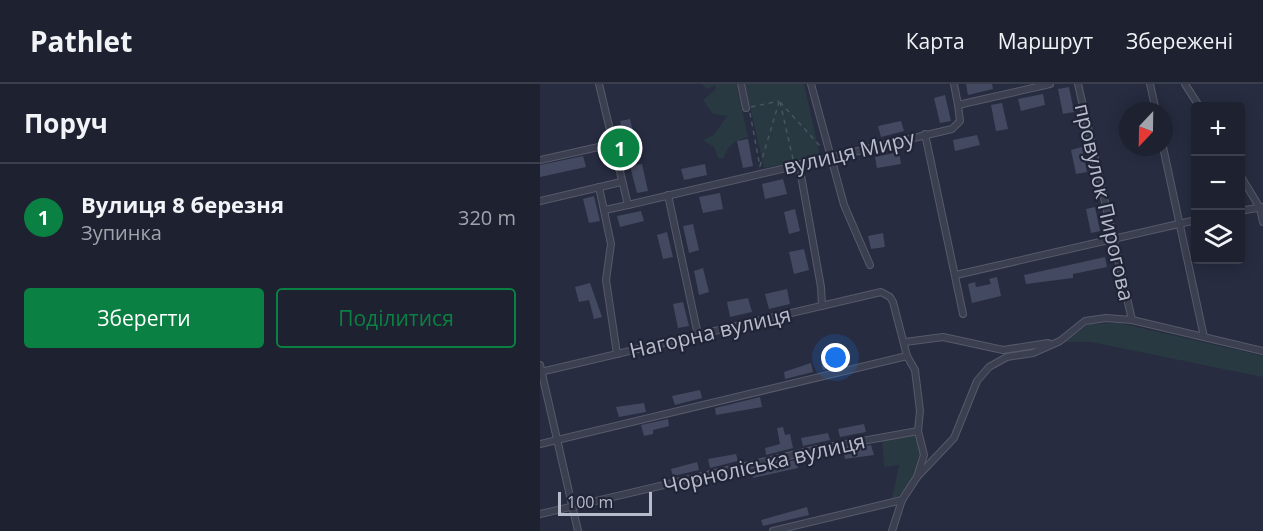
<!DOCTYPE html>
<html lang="uk">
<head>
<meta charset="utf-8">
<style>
	:root { --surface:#1d2130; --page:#252938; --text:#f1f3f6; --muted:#a0a3ab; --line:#3b3e4c; --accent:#0b8043 }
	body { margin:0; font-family:"Open Sans",sans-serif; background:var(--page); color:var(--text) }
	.controls { position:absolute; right:18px; top:18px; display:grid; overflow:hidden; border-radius:6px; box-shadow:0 3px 15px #0003 }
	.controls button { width:54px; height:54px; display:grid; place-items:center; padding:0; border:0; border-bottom:2px solid var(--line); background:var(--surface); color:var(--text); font:30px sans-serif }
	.compass { position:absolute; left:579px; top:18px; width:54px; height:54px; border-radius:50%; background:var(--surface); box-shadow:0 3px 15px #0003; rotate:202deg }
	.scale { position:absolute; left:18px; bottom:15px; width:94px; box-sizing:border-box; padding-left:6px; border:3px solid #b8bbca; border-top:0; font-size:16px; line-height:21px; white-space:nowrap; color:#b8bbca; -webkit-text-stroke:4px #202436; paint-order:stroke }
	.you { position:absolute; left:296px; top:274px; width:21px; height:21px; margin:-15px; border:4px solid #fff; border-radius:50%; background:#1a73e8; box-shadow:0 0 0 9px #1a73e833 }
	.badge { display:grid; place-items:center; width:39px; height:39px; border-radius:50%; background:var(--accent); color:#fff; font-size:20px; font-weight:700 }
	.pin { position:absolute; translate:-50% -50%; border:3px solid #fff; box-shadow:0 2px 6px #0006 }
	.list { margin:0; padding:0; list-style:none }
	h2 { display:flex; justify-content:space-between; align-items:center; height:78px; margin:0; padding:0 24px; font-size:26px }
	h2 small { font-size:20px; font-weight:400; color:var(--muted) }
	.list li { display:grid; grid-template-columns:39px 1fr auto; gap:18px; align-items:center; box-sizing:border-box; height:108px; padding:0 24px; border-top:2px solid var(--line) }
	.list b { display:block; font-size:22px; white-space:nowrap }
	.list p { margin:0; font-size:20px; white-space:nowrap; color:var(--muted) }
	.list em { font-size:20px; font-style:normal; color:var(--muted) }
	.actions { display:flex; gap:12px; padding:18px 24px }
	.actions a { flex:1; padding:14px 0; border:2px solid var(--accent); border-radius:6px; text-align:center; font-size:21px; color:var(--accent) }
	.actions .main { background:var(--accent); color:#fff }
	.icon { flex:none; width:33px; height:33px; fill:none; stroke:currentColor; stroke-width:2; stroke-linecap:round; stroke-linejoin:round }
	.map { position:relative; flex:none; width:723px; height:447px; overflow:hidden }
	header { display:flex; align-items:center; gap:36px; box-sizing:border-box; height:84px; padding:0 30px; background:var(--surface); border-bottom:2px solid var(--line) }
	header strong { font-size:28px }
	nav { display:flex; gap:33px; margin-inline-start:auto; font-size:21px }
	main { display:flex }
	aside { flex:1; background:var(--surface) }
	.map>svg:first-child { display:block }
</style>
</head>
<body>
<header>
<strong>Pathlet</strong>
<nav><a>Карта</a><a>Маршрут</a><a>Збережені</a></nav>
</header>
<main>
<aside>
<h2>Поруч<small></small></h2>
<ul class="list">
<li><span class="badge">1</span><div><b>Вулиця 8 березня</b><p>Зупинка</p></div><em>320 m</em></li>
</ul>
<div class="actions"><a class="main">Зберегти</a><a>Поділитися</a></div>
</aside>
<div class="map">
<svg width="723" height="447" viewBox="0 0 723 447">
	<rect width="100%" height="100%" fill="#272c40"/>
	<g fill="#293941">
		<path d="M162 0H196L208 53C196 56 187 61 184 74H178L174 63 163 56 174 51 187 32 173 30 163 16 175 6 176 1 167 5Z"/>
		<polygon points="205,0 264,0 280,72 224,84"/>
		<polygon points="579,239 723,272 723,293 551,258 524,258 549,240"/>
		<path d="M374 351C376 357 379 363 380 369 382 386 366 410 352 415L359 381 344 383 342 355Z"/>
	</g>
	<g fill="#434960">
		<polygon points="426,0 452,0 453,5 428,11"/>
		<polygon points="529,3 534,28 523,30 518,5"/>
		<polygon points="503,10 505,21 481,27 478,15"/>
		<polygon points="405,11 411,37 400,39 394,14"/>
		<polygon points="462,19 468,45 456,47 451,21"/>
		<polygon points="90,35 96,60 86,62 80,37"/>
		<polygon points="361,37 364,47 341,53 338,42"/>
		<polygon points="437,51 440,61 415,67 413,56"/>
		<polygon points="208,55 213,82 203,84 197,57"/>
		<polygon points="542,63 547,88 536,90 531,66"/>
		<polygon points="359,68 361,80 337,84 335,73"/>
		<polygon points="43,72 46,83 0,93 0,81"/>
		<polygon points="102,80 108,107 97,109 90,82"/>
		<polygon points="165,80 167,91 144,96 141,85"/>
		<polygon points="243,95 247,110 225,115 222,100"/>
		<polygon points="180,109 183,125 163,129 159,113"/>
		<polygon points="54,112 60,137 49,139 43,115"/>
		<polygon points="555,123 560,147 551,149 546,125"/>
		<polygon points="255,125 260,147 249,150 244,128"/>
		<polygon points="101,127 104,137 80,143 77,132"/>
		<polygon points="153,140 159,166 149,169 143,142"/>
		<polygon points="127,148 133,173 123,175 117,151"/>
		<polygon points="343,149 345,163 331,165 328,152"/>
		<polygon points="264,165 269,186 254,190 249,168"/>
		<polygon points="565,173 567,183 533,190 533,194 486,200 484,191"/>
		<polygon points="163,184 169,208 159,211 154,187"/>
		<polygon points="457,193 461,212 432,219 428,200 435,198 436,203 451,200 449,195"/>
		<polygon points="50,199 62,233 54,235 49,216 39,218 35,203"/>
		<polygon points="247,205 250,220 229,225 225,210"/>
		<polygon points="208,214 212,228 190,233 187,218"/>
		<polygon points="143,218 149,242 138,244 133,220"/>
		<polygon points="309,273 310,279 283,286 281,278"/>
		<polygon points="271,279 273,288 245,295 244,288"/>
		<polygon points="160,306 162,314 135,321 132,312"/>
		<polygon points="220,313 222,323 176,331 175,324"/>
		<polygon points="104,319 106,328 79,333 76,323"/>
		<polygon points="128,335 129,342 113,346 113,350 104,352 101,341"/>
		<polygon points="324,340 326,348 300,353 298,345"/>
		<polygon points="243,343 245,351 250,350 253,364 226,371 225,364 240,360 237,344"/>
		<polygon points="288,349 290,356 263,362 261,354"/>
		<polygon points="331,361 334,371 305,375 303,366"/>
		<polygon points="196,370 198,377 170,384 168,375"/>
		<polygon points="256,376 258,384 213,394 211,386"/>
		<polygon points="157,378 159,386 133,392 131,385"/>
		<polygon points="267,423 269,431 223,442 221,436"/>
	</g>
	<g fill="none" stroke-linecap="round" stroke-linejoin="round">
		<g stroke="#565a6a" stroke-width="8">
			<g id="minor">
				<polyline points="59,0 88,121 412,45 420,37 418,21 510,0"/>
				<polyline points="201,0 206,24"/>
				<polyline points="271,0 304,121 330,181"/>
				<polyline points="414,0 418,21"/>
				<polyline points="538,0 592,236"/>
				<polyline points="610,0 616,27"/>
				<polyline points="645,0 659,22"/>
				<polyline points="385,50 423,230"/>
				<polyline points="623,63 664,253"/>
				<polyline points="0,76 72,60"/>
				<polyline points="259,80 281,203 282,222"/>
				<polyline points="700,91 720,124 723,138"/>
				<polyline points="59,103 71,160 66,196 77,270"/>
				<polyline points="128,111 158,251"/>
				<polyline points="0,117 81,98"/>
				<polyline points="65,126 88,121"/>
				<polyline points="700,127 722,123"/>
				<polyline points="416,191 656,136"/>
				<polyline points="365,258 403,253 463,266 508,259"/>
				<polyline points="0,281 38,447"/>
				<polyline points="0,288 341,208 350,213 353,218 367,272 375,286 380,327 378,347 384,371 377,393"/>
				<polyline points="0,360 367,272"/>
				<polyline points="0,430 278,365 378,347"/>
				<polyline points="233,447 362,416"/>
				<polyline points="352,447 362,416 377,393 414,354 437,297 449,283 467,273 493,269 520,257 545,237 566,234 592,236 723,267"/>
			</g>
		</g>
		<g stroke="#47565e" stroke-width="1.5" stroke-dasharray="4.5 4.5" stroke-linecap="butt">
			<polyline points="240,18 281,63"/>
			<polyline points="240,18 253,75"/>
			<polyline points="211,23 239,17"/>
			<polyline points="210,29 220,83"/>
			<polyline points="220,82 239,18"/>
		</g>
		<use href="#minor" stroke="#3b3f50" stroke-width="6"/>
	</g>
	<g text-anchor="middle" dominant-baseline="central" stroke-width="4.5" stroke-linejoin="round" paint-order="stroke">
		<g font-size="21" fill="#b8bbca" stroke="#202436">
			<text transform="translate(309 68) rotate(-13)">вулиця Миру</text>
			<text transform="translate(565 118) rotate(77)">провулок Пирогова</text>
			<text transform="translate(170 248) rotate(-13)">Нагорна вулиця</text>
			<text transform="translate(224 379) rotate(-13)">Чорноліська вулиця</text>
		</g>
	</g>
</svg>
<div class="controls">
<button>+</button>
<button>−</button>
<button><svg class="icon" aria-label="layers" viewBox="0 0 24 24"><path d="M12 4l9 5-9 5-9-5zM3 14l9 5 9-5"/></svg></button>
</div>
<svg class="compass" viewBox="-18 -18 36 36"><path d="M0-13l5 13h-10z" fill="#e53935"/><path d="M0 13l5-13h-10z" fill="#a0a3ab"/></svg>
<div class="scale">100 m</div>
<div class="you"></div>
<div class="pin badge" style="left:80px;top:64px">1</div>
</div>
</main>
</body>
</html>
